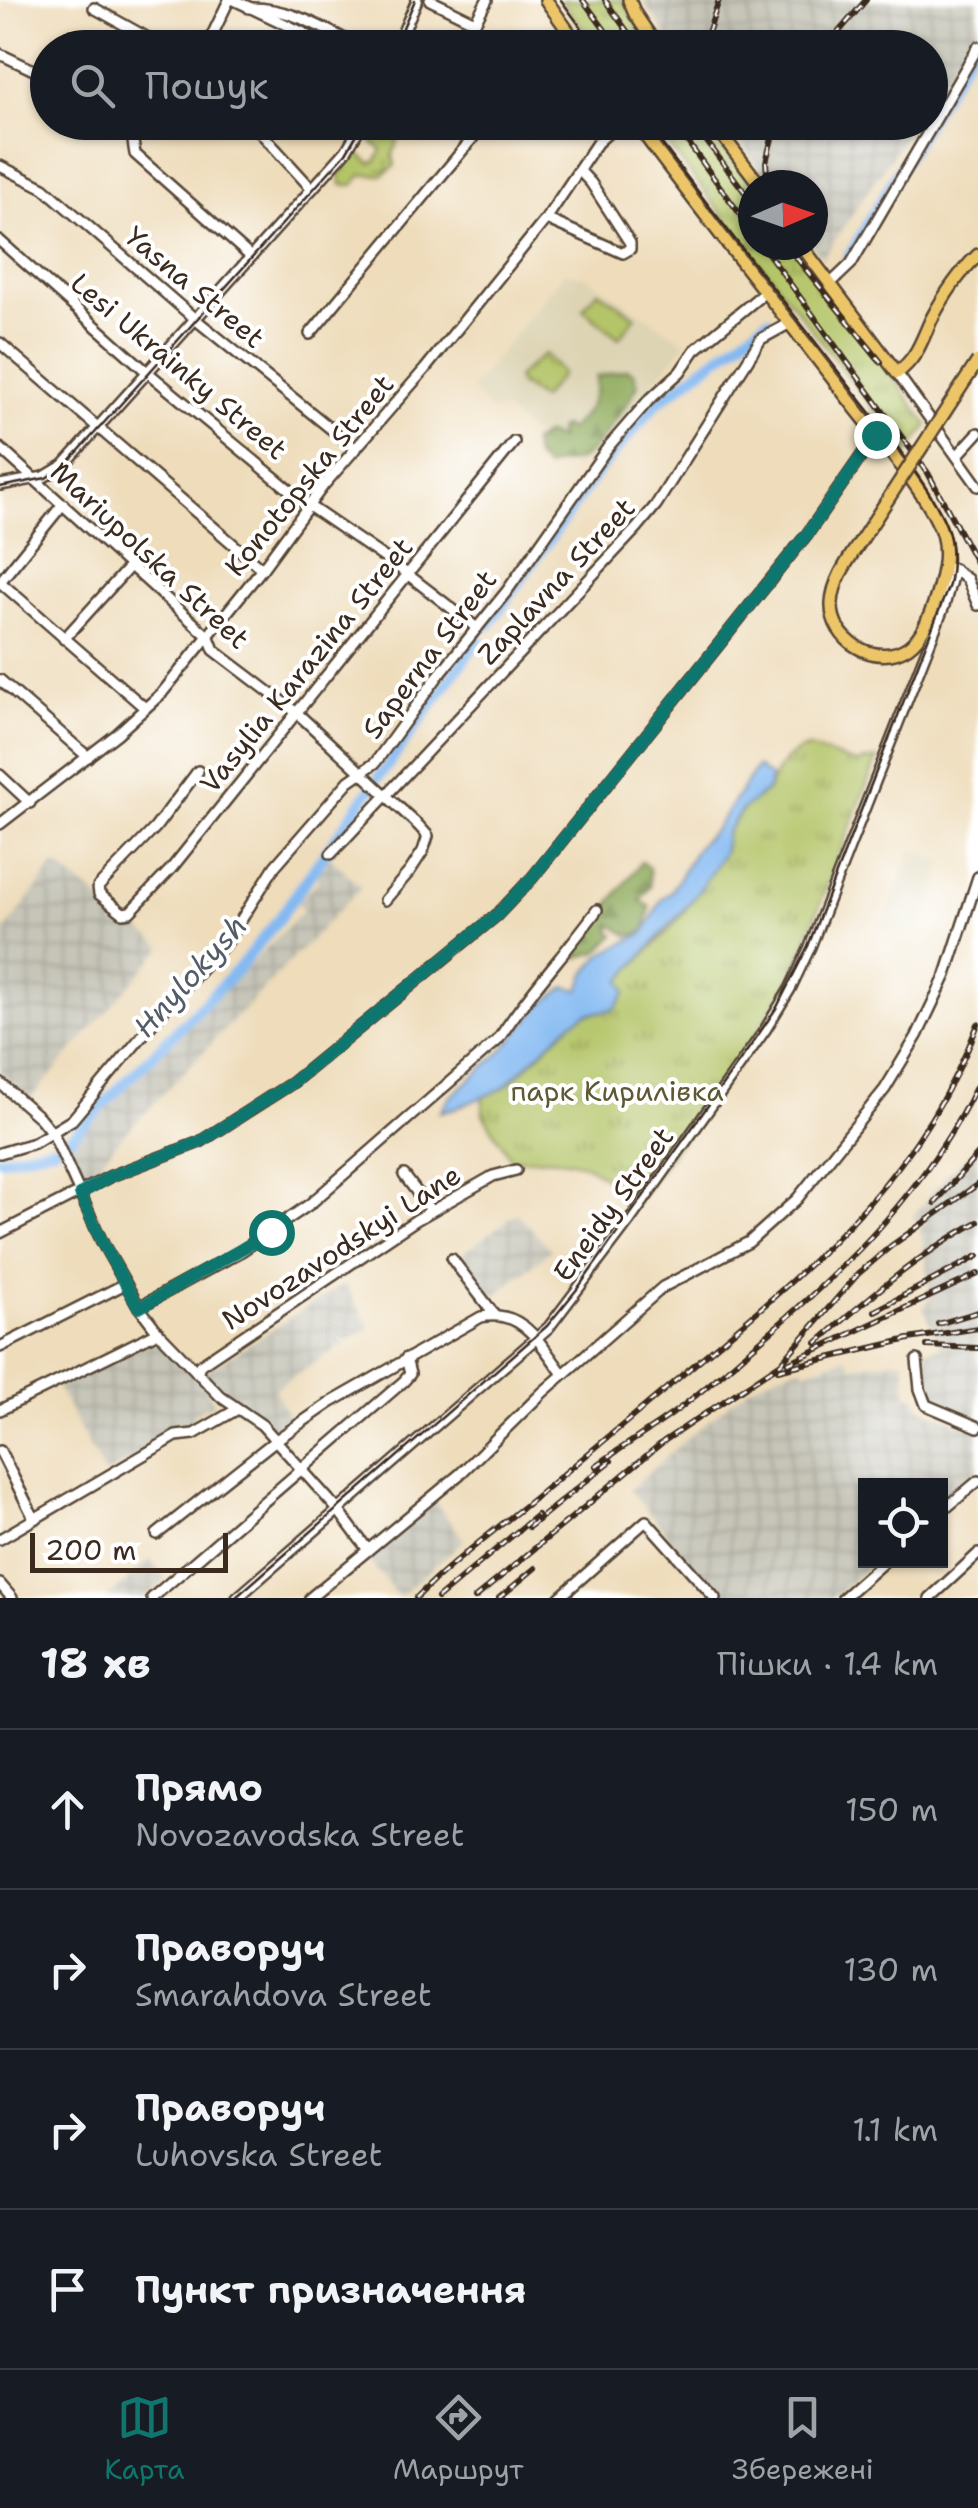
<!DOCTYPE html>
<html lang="uk">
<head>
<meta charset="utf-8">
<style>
	:root { --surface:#171b24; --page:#20242c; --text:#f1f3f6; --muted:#9ea1a6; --line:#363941; --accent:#0f766e }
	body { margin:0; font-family:"Shantell Sans",sans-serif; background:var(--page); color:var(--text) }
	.controls { position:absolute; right:30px; bottom:30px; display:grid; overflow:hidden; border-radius:0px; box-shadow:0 2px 8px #0004 }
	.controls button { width:90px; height:90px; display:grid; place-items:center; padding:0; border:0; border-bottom:2px solid var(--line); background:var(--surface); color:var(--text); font:50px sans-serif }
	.compass { position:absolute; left:738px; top:170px; width:90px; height:90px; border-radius:50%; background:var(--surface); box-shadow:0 2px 8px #0004; rotate:88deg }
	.scale { position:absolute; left:30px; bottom:25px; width:198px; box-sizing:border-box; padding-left:10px; border:5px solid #3b2a1e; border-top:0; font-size:28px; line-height:35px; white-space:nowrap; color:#3b2a1e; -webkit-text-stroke:8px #fff; paint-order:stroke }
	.stop { position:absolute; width:30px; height:30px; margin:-22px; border:8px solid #0f766e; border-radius:50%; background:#fff }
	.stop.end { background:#0f766e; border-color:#fff; box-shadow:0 2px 10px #0008 }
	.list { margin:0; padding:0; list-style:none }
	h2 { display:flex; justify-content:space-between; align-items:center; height:130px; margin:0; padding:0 40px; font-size:42px }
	h2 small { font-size:32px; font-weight:400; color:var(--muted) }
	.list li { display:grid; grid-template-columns:65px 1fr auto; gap:30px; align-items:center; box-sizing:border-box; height:160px; padding:0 40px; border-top:2px solid var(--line) }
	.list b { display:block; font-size:38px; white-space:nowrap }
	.list p { margin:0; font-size:32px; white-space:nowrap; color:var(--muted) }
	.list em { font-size:32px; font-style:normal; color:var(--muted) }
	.icon { flex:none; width:55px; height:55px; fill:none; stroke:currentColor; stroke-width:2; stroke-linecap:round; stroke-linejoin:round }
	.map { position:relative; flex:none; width:978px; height:1598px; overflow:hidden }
	.search { position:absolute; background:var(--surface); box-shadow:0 2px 8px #0004; left:30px; right:30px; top:30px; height:110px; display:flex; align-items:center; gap:25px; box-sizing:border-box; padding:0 35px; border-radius:55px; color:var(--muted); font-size:38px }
	.sheet { height:770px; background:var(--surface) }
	nav { display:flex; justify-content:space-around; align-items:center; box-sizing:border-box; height:140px; border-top:2px solid var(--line); background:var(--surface); font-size:28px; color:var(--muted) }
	nav a { display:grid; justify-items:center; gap:5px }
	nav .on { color:var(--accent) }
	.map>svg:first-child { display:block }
</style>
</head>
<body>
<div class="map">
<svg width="978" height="1598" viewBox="0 0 978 1598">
	<defs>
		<pattern id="industrial-grid" width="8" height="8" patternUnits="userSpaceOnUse" patternTransform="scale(2.5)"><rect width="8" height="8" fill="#c6c5b8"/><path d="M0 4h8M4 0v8" fill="none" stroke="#aba99e"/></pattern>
		<pattern id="grass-tufts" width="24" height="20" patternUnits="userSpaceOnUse" patternTransform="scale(2.5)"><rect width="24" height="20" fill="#b4c467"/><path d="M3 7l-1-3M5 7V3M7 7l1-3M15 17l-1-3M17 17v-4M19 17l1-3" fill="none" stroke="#949f54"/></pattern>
		<pattern id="forest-firs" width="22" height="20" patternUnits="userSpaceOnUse" patternTransform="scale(2.5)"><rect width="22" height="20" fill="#8faa5c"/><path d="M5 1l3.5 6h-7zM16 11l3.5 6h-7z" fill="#768b4b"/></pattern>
		<pattern id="wetland-marsh" width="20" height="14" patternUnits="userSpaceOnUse" patternTransform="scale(2.5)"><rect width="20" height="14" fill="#b4c467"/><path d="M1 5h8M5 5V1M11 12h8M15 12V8" fill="none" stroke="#949f54"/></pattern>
	</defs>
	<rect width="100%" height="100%" fill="#fff"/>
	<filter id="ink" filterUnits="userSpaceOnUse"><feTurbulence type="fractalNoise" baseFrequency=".01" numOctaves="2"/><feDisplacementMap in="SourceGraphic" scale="20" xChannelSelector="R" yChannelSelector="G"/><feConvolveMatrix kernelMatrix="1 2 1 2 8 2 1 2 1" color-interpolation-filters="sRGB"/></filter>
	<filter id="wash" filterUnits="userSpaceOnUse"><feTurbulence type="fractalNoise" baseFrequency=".0048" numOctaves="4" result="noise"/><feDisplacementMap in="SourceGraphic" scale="40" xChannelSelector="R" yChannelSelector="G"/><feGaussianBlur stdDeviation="2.25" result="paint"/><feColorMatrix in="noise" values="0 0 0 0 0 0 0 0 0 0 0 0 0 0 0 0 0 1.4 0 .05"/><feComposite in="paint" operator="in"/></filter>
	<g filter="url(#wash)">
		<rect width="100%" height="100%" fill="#eedcba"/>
		<g fill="#ddd4b4">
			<polygon points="565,272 586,277 686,343 587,463 582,461 575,469 503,410 499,412 488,409 471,389"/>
			<polygon points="913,850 944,861 918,937 883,926"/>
		</g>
		<g fill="url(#industrial-grid)">
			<polygon points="642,0 978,0 978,27 931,97 930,48 675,47"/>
			<polygon points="727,123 914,123 822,259 812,245 813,185 770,185"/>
			<polygon points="330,857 361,887 116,1143 94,1171 74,1168 68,1158 74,1149 70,1146 304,910 297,902 319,880 316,874"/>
			<polygon points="55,864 163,947 31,1098 0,1074 0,929 5,931"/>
			<polygon points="978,1146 978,1420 936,1404 930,1395 918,1352 941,1347 923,1307 931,1297 920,1227 913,1216 949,1173"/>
			<polygon points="517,1213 551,1250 488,1301 455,1259"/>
			<polygon points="344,1284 370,1327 274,1389 291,1421 271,1431 237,1408 203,1373"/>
			<polygon points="158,1338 204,1385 215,1404 194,1413 193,1422 181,1430 105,1475 56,1385"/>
			<polygon points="848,1357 850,1366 904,1359 907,1396 915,1396 919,1406 928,1411 978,1430 978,1468 941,1502 940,1486 866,1486 866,1560 875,1561 833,1598 719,1598 630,1490 681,1443 748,1388 777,1374 803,1366 805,1371"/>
			<polygon points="433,1499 464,1540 399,1597 364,1555"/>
			<polygon points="150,1560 166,1579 145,1598 108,1598"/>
		</g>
		<g fill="url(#grass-tufts)" stroke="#787742" stroke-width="2.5">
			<polygon points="561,0 623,0 648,47 597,47"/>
			<polygon points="651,123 704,123 753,187 753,245 794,245 825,294 832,294 928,425 908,453"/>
			<polygon points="545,354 562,374 541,399 519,384 517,377"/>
			<path d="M809 748 856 763 877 759 790 981 747 1049 632 1208C593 1157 573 1156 512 1160L483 1114V1095L502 1089 511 1082 571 1023 587 1014 615 1009 626 992 620 980 671 928 697 894 723 853 727 831 745 807 766 792C775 773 785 752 809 748Z"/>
		</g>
		<g fill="url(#forest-firs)" stroke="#656a3d" stroke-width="2.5">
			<path d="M628 369 634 373 638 385C628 403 600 446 584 457 572 465 559 460 546 468L535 457 533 442 546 434 559 439 558 430 563 426 569 430C586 415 597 399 596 377Z"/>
			<polygon points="641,862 649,868 650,887 640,900 650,907 644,932 630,936 611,924 611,932 615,935 598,952 574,958 562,967"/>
		</g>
		<polygon fill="url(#wetland-marsh)" stroke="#787742" stroke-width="2.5" points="383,123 402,123 403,125 393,155 395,166 382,175 362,175 353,185 342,185 339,175 352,154 356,152 371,163 376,161 382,150 372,142"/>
		<polygon fill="#b4c467" stroke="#787742" stroke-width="2.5" points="598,291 636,316 619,338 583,309"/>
		<polygon fill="#83b9f2" stroke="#5f7288" stroke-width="2.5" points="757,767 770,777 768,790 742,810 727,831 723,853 697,894 621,980 626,992 615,1009 587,1014 571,1023 502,1089 459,1107 440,1112 449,1098 500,1053 542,1004 566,987 580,990 585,975 601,955 644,933 662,899 671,892 697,847 716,828"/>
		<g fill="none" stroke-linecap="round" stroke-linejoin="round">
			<g stroke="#83b9f2" stroke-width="11">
				<polyline points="930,117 978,38"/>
				<polyline points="847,260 927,122"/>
				<polyline points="488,626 598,471 657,403 768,320"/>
				<polyline points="379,777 479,639"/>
				<polyline points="68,1140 238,969 278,920 372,787"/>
				<polyline points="0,1159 56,1147"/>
			</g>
		</g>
	</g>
	<g filter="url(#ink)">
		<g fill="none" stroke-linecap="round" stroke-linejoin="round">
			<g stroke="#564535" stroke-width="14">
				<g id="minor">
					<polyline points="234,0 304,33 327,48"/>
					<polyline points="430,0 475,22"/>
					<polyline points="94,8 166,48"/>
					<path d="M249 8C291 7 326 30 362 48"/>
					<polyline points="466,39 487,0"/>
					<polyline points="206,48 229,0"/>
					<polyline points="396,48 417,0"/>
					<polyline points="0,54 48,77"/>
					<polyline points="130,122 135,154 251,257"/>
					<polyline points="251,122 312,189"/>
					<polyline points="0,166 44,188 195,319 356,449"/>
					<polyline points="546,219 623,253 630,249 630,243 591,183 579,170"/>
					<polyline points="0,241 146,371 309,506 398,567 477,628"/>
					<polyline points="830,284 851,264 978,47"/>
					<polyline points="310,334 486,122"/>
					<polyline points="0,343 262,569"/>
					<polyline points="897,373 978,486"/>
					<polyline points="0,448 209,637 214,650 297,713 419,826 428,836 423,851 410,871 385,900"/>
					<polyline points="957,456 978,433"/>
					<polyline points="0,485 44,477 64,465 346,151 363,122"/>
					<polyline points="951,568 967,579 978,605"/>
					<polyline points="0,582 145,708"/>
					<polyline points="0,582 63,504"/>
					<polyline points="64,639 131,565"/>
					<polyline points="0,680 88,757"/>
					<polyline points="198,771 155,828 98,887 99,894 123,913 130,912 171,869 514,442"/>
					<polyline points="0,775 30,803"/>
					<polyline points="0,824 117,734 162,693 262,569 323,486 425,369 546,219 597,143 620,122"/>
					<polyline points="331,854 637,528 656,505 761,339 790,323"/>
					<polyline points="0,1083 40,1118 53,1134 103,1244 139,1307 158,1332 221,1397 262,1425 338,1510 368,1550"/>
					<polyline points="0,1153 34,1143 72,1120 163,1011 228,941 275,866 349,781 375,763 438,676 507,591 608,447 648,401 680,372 695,350 765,292"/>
					<polyline points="404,1175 431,1211"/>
					<polyline points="0,1233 111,1176 200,1142 292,1083 497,915 532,878 808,533 876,435"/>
					<polyline points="452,1259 494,1314"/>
					<path d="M139 1307 240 1252 310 1204 498 1040C527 994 565 954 597 910"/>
					<polyline points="0,1347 125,1284"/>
					<polyline points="917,1360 920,1389 926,1405 978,1427"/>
					<polyline points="197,1373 200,1365 416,1220 493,1176 516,1170"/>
					<polyline points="0,1410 158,1332"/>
					<polyline points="0,1451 34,1518"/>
					<polyline points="940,1513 978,1481"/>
					<path d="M157 1534 276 1440 330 1403 481 1317C523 1308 541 1345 563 1374"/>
					<polyline points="0,1539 176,1436 194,1434 236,1410"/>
					<polyline points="0,1584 12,1598"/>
					<polyline points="152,1598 404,1381 410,1374 406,1358"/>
					<polyline points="237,1598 549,1327 630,1220 765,1030 790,989 810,947 944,606 954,569"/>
					<polyline points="310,1598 460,1474 542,1393 663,1287 749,1242 797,1199 885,1089 917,1036 946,975 978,877"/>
					<polyline points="559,1598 646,1521 715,1598"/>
					<polyline points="843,1598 886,1560"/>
					<polyline points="930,1598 978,1554"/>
				</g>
			</g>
			<g stroke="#564535" stroke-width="16">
				<g id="major">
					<polyline points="546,0 580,48"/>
					<polyline points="629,0 635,14 658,48"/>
					<path d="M635 122C706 218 780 310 853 405 877 436 927 493 940 528 949 550 943 574 937 595 931 612 924 636 908 647 876 669 830 640 832 603 833 581 848 560 860 542"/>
					<polyline points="712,122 760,185"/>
					<path d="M801 245 897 373C917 358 921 342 931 320 943 297 959 273 978 255"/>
				</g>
			</g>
			<use href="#minor" stroke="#fff" stroke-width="9"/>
			<use href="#major" stroke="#edc569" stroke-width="11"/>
			<g stroke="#3b2a1e" stroke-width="2.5">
				<polyline points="561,0 596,48"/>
				<polyline points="394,48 415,0"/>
				<polyline points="0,487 46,478 67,464 346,153 364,122"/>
				<path d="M235 1598 547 1326 578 1288 754 1041 777 1007 808 946 949 585C953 566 954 545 946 525 930 485 879 423 851 388 783 299 712 213 646 122"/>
			</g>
			<g stroke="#3b2a1e" stroke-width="6">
				<g id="rail">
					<polyline points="583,0 618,48"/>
					<polyline points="605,0 639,48"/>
					<polyline points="703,48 719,0"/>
					<polyline points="825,48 866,0"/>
					<polyline points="673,122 753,232"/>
					<polyline points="692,122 753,203"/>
					<polyline points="768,185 766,162 776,122"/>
					<polyline points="762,245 928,473 978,566"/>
					<polyline points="786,245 881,362"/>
					<polyline points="935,1203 978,1154"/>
					<polyline points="875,1311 978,1256"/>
					<polyline points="938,1324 978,1312"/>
					<path d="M817 1343C867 1299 920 1253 978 1222"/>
					<polyline points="927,1346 978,1348"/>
					<polyline points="788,1363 978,1274"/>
					<polyline points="778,1370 909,1339 978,1328"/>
					<path d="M596 1466C620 1448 647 1432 672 1414 703 1391 732 1365 761 1340 848 1266 928 1188 978 1083"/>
					<polyline points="529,1527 611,1461"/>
					<path d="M416 1598C452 1562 493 1532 532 1500 591 1452 649 1403 707 1354 823 1257 923 1169 978 1024"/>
					<polyline points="438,1598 537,1515"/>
					<polyline points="475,1598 664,1441 781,1363 858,1274 891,1246 978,1184"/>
					<polyline points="499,1598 535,1568"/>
				</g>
			</g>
			<use href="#rail" stroke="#fff" stroke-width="2.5" stroke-dasharray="8" stroke-linecap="butt"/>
			<g stroke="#564535" stroke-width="16" stroke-linecap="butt">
				<polyline id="major-bridge" points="860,542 978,361"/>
			</g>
			<use href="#major-bridge" stroke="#edc569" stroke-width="11"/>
		</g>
	</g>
	<g fill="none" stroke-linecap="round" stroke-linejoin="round" filter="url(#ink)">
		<polyline stroke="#0f766e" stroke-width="12" points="271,1232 139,1308 103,1244 80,1194 111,1176 200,1142 292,1083 498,914 532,878 808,533 876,435"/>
	</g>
	<g text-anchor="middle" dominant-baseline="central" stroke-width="8" stroke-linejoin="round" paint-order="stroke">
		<g font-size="28" fill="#3b2a1e" stroke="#fff">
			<text transform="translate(195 287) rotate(40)">Yasna Street</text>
			<text transform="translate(179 366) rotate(40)">Lesi Ukrainky Street</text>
			<text transform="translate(309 475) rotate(-51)">Konotopska Street</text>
			<text transform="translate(150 555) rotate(43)">Mariupolska Street</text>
			<text transform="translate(556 581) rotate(-47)">Zaplavna Street</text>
			<text transform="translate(429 654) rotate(-53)">Saperna Street</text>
			<text transform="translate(306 665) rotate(-51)">Vasylia Karazina Street</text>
			<text transform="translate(613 1204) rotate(-54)">Eneidy Street</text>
			<text transform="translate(341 1247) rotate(-33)">Novozavodskyi Lane</text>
		</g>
		<g font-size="28" fill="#5f5834" stroke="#fff">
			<text x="617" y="1091">парк Кирилівка</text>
		</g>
		<g font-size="30" font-style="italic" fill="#545c68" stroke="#fff">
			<text transform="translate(190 976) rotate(-48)">Hnylokysh</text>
		</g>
	</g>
</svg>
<div class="controls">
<button><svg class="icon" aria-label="locate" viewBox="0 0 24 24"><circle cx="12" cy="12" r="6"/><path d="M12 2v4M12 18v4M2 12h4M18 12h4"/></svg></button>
</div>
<svg class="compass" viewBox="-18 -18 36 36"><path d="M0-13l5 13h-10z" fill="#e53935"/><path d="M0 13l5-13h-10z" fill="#9ea1a6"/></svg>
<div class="scale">200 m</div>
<div class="stop" style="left:271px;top:1232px"></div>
<div class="stop end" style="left:876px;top:435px"></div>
<div class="search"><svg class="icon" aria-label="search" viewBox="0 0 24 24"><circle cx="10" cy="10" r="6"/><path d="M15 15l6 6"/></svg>Пошук</div>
</div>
<section class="sheet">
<h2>18 хв<small>Пішки · 1.4 km</small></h2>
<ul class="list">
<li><svg class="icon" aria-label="ahead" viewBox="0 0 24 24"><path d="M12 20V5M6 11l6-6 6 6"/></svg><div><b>Прямо</b><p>Novozavodska Street</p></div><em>150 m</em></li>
<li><svg class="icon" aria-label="right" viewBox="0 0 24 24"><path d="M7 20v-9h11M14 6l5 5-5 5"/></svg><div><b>Праворуч</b><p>Smarahdova Street</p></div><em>130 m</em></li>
<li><svg class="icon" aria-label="right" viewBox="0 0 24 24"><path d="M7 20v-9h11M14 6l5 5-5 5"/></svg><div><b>Праворуч</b><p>Luhovska Street</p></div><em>1.1 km</em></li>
<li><svg class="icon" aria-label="arrive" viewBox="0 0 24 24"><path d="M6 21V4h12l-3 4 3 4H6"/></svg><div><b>Пункт призначення</b></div></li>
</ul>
</section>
<nav>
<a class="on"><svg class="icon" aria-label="map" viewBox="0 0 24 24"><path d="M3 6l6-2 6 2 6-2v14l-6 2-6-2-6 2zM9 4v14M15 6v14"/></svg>Карта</a>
<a><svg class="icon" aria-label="directions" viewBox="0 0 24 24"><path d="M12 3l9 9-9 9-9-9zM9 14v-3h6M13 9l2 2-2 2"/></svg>Маршрут</a>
<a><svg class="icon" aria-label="saved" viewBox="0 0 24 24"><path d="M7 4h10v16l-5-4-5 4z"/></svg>Збережені</a>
</nav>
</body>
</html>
